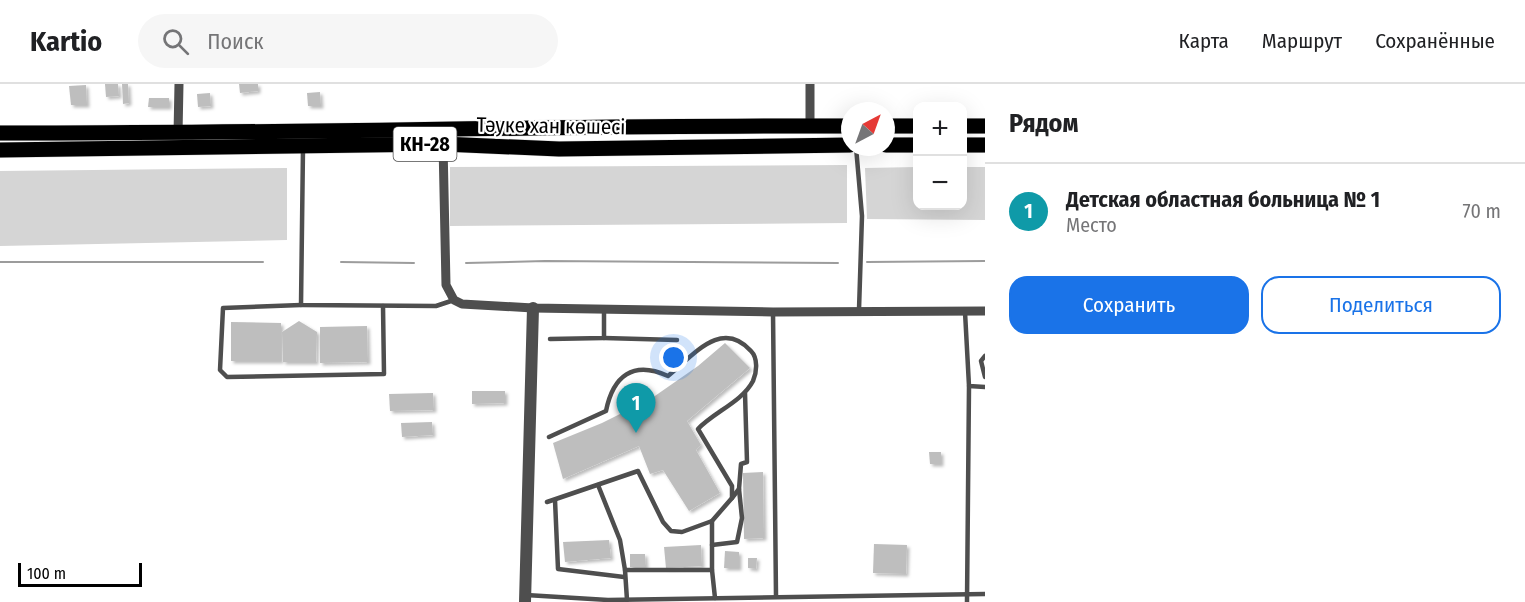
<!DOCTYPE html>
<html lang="ru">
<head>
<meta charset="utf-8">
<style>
	:root { --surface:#fff; --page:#f6f6f6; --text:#202124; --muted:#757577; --line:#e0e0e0; --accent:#1a73e8 }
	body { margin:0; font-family:"Fira Sans Condensed",sans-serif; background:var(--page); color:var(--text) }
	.controls { position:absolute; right:18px; top:18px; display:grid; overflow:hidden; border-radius:12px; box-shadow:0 6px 24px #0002 }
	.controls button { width:54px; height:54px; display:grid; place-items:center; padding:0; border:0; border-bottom:2px solid var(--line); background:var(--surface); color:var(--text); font:30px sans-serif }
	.compass { position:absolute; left:841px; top:18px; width:54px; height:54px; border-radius:50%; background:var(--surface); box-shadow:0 6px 24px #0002; rotate:41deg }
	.scale { position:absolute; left:18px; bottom:15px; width:124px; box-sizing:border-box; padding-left:6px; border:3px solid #000; border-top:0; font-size:16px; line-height:21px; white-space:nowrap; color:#000; -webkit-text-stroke:4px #fff; paint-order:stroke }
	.you { position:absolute; left:674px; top:274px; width:21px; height:21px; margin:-15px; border:4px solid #fff; border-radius:50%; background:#1a73e8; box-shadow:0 0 0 9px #1a73e833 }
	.badge { display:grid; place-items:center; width:39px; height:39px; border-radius:50%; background:var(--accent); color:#fff; font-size:20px; font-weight:700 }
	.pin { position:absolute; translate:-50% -50px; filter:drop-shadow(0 2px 3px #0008) }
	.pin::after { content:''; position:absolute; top:32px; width:21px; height:18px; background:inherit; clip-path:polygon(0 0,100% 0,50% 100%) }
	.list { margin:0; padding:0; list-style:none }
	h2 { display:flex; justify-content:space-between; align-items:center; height:78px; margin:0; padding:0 24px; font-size:26px }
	h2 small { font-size:20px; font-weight:400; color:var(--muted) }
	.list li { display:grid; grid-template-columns:39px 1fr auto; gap:18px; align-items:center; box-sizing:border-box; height:96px; padding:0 24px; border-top:2px solid var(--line) }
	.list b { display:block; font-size:22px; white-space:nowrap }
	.list p { margin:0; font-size:20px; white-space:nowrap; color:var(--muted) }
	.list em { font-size:20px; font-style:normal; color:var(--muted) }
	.actions { display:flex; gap:12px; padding:18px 24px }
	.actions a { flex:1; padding:14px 0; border:2px solid var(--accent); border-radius:18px; text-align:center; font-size:21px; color:var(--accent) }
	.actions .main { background:var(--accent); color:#fff }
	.icon { flex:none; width:33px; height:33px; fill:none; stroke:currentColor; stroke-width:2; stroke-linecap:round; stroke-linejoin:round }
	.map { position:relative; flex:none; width:985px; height:518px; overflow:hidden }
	header { display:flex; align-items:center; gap:36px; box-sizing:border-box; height:84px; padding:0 30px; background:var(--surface); border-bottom:2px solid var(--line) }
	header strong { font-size:28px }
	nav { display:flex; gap:33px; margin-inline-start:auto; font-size:21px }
	.search { width:420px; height:54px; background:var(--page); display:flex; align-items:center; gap:15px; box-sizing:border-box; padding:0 21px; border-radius:33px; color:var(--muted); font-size:22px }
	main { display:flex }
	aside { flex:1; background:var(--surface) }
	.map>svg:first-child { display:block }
</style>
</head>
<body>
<header>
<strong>Kartio</strong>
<div class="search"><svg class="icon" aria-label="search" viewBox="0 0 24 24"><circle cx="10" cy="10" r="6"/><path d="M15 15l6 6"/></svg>Поиск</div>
<nav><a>Карта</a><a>Маршрут</a><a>Сохранённые</a></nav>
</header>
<main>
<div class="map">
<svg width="985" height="518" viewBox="0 0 985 518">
	<defs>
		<filter id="shadow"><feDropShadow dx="2.5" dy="2.5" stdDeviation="1.5" flood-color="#0004"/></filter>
	</defs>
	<rect width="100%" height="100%" fill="#fff"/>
	<g fill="#d5d5d5">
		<polygon points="847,81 847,139 450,142 450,83"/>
		<polygon points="917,83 918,122 962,122 963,83 985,83 985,136 867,135 865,84"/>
		<polygon points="287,84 287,156 0,162 0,87"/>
	</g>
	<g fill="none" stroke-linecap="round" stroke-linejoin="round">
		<g stroke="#9c9c9c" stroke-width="2">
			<polyline points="0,178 263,178"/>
			<polyline points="341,178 414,179"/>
			<polyline points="867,178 985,177"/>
			<polyline points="466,179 545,177 838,179"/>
		</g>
	</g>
	<g fill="#bebebe" filter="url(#shadow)">
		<polygon points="105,0 118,0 119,12 106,13"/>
		<polygon points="122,0 128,0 129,19 123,20"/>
		<polygon points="239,0 258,0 258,7 240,9"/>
		<polygon points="86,1 87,21 71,21 69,2"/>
		<polygon points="320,8 321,22 308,22 307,9"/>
		<polygon points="210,9 211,22 198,23 197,10"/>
		<polygon points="149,14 169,14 169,23 148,23"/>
		<polygon points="299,237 317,248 316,278 283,278 282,248"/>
		<polygon points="231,238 281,239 281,277 231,277"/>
		<polygon points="367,242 368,278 320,279 320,243"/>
		<polygon points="725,259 750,284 687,337 701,361 696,366 720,409 689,427 663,386 650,390 639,362 563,395 553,359 602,339 652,314 698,282"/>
		<polygon points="472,307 505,307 505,319 472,320"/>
		<polygon points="433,309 434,326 390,327 389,310"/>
		<polygon points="432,338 433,351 402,353 401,339"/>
		<polygon points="929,368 941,368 941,380 930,380"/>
		<polygon points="763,388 764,454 744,455 743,389"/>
		<polygon points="609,456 611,474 565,478 563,458"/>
		<polygon points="874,460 907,461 906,490 873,489"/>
		<polygon points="701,461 702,482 666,484 664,463"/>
		<polygon points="725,467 739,468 739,484 724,484"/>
		<polygon points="630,470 645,470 646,483 630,483"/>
		<polygon points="748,474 757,474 756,485 748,484"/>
	</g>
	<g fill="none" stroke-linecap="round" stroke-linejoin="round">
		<g stroke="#dbdbdb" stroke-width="16">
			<g id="primary">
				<polyline points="886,42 918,42"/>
				<polyline points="962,42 985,42"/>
				<path d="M0 49C283 50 567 41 850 42"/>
				<polyline points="886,61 918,61"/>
				<polyline points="962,61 985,61"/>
				<polyline points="0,66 443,60 559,65 850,61"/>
			</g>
		</g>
		<g stroke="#4e4e4e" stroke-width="4.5">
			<polyline points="856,63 862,132 859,226"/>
			<polyline points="303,64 301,221 436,222 454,216"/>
			<polyline points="301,221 223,224 220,286 227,293 384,290 383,222"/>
			<polyline points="773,228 776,512"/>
			<polyline points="965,228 969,302 985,303"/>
			<polyline points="604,254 677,256"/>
			<polyline points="550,255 604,254 604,225"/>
			<polyline points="985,272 981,277 985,293"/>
			<path d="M549 353 606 327C613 292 633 276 668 292 693 272 721 234 751 267 758 274 757 288 753 297 742 318 714 328 698 345L732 402V414L712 437V486"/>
			<polyline points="598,401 620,456 625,486"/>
			<polyline points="732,414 739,405 741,380 747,378 745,309"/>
			<polyline points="555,416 558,485 624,493"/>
			<polyline points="547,418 638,387 663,438 671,447 682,448 712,437"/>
			<polyline points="712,461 737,458 742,434 739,405"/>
			<polyline points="526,511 608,516 985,510"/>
			<polyline points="627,516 625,486 712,486 715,514"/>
			<polyline points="967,518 969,302"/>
		</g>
		<g stroke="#4e4e4e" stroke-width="9">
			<polyline points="810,0 810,42"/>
			<polyline points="178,50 179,0"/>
			<polyline points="443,60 446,201 454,216 462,220 533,224 773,228 985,227"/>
		</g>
		<polyline stroke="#4e4e4e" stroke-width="12" points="525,518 533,224"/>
		<use href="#primary" stroke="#000" stroke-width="15"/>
	</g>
	<g text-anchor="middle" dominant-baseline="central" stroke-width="4.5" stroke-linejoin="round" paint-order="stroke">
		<rect fill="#fff" stroke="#4c4c4c" stroke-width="1.5" x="393.5" y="43" width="63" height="34" rx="4.5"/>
		<g font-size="20" font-weight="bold" fill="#000">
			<text x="425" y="60">КН-28</text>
		</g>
		<g font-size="21" fill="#000" stroke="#fff">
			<text transform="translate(551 42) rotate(1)">Тәуке хан көшесі</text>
		</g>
	</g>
</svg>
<div class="controls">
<button>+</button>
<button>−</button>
</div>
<svg class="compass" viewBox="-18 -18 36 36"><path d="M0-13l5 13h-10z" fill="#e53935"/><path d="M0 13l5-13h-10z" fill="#757577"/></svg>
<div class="scale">100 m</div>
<div class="you"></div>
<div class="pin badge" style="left:636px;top:349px;background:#0f9aa8">1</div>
</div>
<aside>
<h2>Рядом<small></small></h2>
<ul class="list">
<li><span class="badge" style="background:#0f9aa8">1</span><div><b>Детская областная больница № 1</b><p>Место</p></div><em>70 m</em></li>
</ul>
<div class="actions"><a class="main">Сохранить</a><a>Поделиться</a></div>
</aside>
</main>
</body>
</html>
